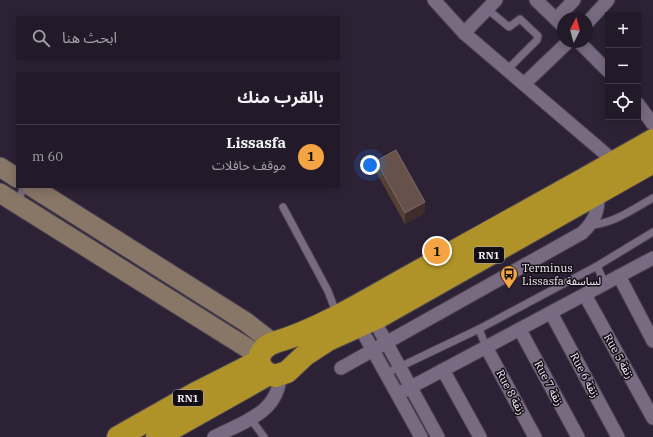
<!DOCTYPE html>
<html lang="ar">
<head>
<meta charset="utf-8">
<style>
	:root { --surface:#221a28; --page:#2a2330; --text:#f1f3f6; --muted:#a2a1a8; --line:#3f3845; --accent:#f4a443 }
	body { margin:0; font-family:"IBM Plex Serif","Noto Sans Arabic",serif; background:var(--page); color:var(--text); direction:rtl }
	.controls { position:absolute; right:12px; top:12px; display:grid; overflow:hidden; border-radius:0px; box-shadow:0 2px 10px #0003 }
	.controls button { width:36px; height:36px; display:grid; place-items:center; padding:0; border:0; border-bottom:1px solid var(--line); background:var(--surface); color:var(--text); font:20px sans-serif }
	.compass { position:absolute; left:557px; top:12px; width:36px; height:36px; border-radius:50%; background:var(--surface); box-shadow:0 2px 10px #0003; rotate:6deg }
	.you { position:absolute; left:370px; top:165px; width:14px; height:14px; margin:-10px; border:3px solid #fff; border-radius:50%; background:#1a73e8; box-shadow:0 0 0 6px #1a73e833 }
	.badge { display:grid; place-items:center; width:26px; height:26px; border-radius:50%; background:var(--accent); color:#111; font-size:13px; font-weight:700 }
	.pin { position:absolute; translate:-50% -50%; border:2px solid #fff; box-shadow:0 1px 4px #0006 }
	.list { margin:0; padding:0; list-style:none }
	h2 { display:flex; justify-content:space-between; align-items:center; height:52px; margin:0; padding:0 16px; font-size:17px }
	h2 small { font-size:13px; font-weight:400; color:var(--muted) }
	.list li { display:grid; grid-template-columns:26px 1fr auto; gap:12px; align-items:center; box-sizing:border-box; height:64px; padding:0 16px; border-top:1px solid var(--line) }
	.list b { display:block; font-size:15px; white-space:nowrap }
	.list p { margin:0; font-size:13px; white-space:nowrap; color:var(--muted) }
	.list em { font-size:13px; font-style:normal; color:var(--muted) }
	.icon { flex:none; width:22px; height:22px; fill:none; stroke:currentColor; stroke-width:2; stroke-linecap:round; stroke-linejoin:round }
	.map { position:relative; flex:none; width:653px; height:437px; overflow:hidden; direction:ltr }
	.search { position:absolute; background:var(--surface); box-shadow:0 2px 10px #0003; left:16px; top:16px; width:324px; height:44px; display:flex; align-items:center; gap:10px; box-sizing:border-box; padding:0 14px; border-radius:0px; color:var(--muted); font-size:15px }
	.panel { position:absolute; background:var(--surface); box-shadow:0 2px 10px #0003; left:16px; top:72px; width:324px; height:116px; border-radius:0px; direction:rtl }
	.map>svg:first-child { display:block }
</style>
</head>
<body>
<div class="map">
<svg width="653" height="437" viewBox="0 0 653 437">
	<rect width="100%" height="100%" fill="#2d2235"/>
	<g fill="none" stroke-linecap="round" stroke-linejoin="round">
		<g stroke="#4a4151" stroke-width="9">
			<g id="lane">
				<polyline points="487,9 509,27 520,19 538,36 537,40 507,70"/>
				<polyline points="17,203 24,187"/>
				<polyline points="283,207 328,291 337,315"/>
				<path d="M590 225C613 224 633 209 653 198"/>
				<polyline points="597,266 605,284"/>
				<polyline points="486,347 479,329 597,266 653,232"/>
				<polyline points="387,373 479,329"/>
				<polyline points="250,418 264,437"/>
			</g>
		</g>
		<g stroke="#4a4151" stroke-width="15">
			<g id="street">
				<polyline points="434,0 464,33 615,162"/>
				<polyline points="536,0 563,26"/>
				<polyline points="556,19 574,0"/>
				<polyline points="587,23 608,0"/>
				<polyline points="464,33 496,0"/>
				<polyline points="579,42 608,71"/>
				<polyline points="524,84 568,42"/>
				<polyline points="638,104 653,124"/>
				<polyline points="619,276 653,341"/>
				<polyline points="585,295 653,418"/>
				<polyline points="551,313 618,437"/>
				<polyline points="374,320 438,437"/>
				<polyline points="360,327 421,437"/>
				<polyline points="520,330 578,437"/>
				<polyline points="486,347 535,437"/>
				<path d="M341 368 582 233C595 221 599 210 598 192"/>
				<polyline points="443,370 480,437"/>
				<polyline points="398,394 653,258"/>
				<path d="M214 437C243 422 279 413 280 375"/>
			</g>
		</g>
		<g stroke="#4a4151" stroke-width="21">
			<g id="secondary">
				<polyline points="0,167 17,178"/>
				<polyline points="32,187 246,322 273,343"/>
				<polyline points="0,193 260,356"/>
			</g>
		</g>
		<g stroke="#4a4151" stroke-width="24">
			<g id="highway">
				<path d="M653 140C574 185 494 229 415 273 373 296 321 329 276 342 255 348 253 370 275 376L287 372 305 355 328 340 379 317 653 162"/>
				<polyline points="118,437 194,394 259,361"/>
				<polyline points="157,437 269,374"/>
			</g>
		</g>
		<use href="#lane" stroke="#786b81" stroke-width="7"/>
		<use href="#street" stroke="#786b81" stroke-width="13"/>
		<use href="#secondary" stroke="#887767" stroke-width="19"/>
		<use href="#highway" stroke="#af9329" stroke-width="22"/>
	</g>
	<polygon fill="#554036" points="376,161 425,213 405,224 376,172"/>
	<polygon fill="#3e2c2d" points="425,202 425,213 405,224 405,213"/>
	<polygon fill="#66524b" stroke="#7c6a66" points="396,150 425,202 405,213 376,161"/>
	<defs>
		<g id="bus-pin" transform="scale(0.9)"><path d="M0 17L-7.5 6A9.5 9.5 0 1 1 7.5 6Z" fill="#f4a443" stroke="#130e16"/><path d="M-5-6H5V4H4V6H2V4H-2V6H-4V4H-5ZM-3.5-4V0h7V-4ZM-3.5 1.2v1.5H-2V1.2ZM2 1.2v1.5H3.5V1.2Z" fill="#111"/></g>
	</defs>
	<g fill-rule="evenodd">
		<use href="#bus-pin" x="509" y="274"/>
	</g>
	<g text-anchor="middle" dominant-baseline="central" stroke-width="3" stroke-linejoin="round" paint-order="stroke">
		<g fill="#130e16" stroke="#afa9b4" stroke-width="1">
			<rect x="474" y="247" width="30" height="16" rx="3"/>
			<rect x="173" y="390" width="30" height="16" rx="3"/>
		</g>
		<g font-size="10" font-weight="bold" fill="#f2ebf7">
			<text x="489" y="255">RN1</text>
			<text x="188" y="398">RN1</text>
		</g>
		<g font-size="11" fill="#f2ebf7" stroke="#130e16" text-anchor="start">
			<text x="522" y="268">Terminus<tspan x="522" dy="13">Lissasfa لساسفة</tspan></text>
		</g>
		<g font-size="11" fill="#f2ebf7" stroke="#130e16">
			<text transform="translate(619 356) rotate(61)">Rue 5 زنقة</text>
			<text transform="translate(585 375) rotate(62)">Rue 6 زنقة</text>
			<text transform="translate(549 383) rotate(62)">Rue 7 زنقة</text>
			<text transform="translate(511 392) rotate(62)">Rue 8 زنقة</text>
		</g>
	</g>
</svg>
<div class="controls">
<button>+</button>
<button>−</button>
<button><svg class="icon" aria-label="locate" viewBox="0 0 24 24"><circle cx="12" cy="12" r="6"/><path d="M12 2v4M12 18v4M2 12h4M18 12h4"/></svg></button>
</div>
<svg class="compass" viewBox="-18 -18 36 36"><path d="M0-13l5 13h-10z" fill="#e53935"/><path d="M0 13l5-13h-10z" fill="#a2a1a8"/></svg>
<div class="you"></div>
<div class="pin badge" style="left:437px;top:251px">1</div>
<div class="search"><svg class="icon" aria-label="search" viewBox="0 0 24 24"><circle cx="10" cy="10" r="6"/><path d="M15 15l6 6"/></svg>ابحث هنا</div>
<section class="panel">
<h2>بالقرب منك<small></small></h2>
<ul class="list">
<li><span class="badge">1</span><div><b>Lissasfa</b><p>موقف حافلات</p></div><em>60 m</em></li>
</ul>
</section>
</div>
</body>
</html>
